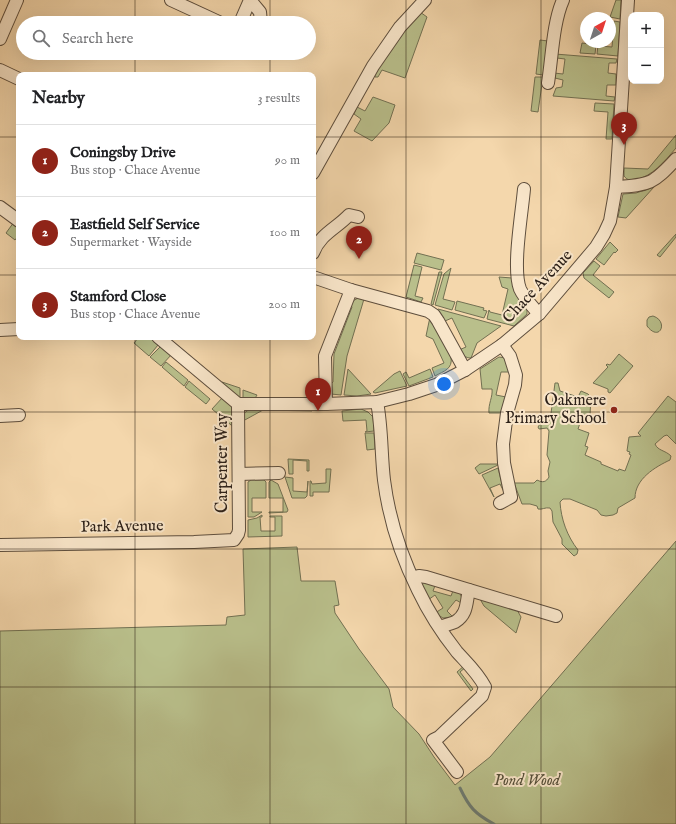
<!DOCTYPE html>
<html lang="en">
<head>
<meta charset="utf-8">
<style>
	:root { --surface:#fff; --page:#f2f2f2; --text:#202124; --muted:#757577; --line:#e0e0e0; --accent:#8f2418 }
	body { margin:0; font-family:"IM FELL English",serif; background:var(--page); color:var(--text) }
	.controls { position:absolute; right:12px; top:12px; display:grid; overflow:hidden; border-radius:8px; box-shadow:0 4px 16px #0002 }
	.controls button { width:36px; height:36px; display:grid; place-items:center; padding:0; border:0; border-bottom:1px solid var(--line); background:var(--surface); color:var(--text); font:20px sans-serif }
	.compass { position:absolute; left:580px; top:12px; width:36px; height:36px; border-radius:50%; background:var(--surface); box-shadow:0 4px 16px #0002; rotate:39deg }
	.you { position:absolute; left:444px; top:384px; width:14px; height:14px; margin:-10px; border:3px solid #fff; border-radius:50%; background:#1a73e8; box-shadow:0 0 0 6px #1a73e833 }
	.badge { display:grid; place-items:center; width:26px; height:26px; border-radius:50%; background:var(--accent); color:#fff; font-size:13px; font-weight:700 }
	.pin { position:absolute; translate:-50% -33px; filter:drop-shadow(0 1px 2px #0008) }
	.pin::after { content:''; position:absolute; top:21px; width:14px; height:12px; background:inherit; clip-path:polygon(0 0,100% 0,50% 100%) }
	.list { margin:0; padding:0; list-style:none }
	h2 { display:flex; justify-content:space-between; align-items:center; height:52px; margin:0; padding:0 16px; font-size:17px }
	h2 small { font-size:13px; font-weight:400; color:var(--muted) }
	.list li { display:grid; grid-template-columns:26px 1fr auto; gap:12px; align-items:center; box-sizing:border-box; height:72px; padding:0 16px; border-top:1px solid var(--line) }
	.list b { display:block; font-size:15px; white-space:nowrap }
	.list p { margin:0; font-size:13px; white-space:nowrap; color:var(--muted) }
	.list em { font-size:13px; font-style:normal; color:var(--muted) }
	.icon { flex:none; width:22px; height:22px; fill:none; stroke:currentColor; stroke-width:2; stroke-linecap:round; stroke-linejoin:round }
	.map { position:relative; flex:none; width:676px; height:824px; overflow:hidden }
	.search { position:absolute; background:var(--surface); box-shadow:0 4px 16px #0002; left:16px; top:16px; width:300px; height:44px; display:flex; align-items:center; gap:10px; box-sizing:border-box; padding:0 14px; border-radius:22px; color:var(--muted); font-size:15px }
	.panel { position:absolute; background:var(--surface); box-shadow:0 4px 16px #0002; left:16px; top:72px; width:300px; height:268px; border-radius:8px }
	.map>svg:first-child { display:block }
</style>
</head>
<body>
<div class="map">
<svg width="676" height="824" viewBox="0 0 676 824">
	<rect width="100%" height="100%" fill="#f4d7ac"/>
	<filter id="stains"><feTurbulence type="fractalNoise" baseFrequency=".005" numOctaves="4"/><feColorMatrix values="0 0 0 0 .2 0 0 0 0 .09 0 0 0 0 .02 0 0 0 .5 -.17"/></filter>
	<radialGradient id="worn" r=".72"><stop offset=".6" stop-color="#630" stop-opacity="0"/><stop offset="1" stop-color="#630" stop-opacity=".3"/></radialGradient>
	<g fill="#b9bf8b" stroke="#727052">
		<polygon points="616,0 621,0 620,19 610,17"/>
		<polygon points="420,12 427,17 405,78 382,70 378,77 375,77 375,71 405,30"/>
		<polygon points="614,21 620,22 618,56 597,54 598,45 600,46 612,47"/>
		<polygon points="540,40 548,41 543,75 536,74"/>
		<polygon points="582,43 596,45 595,54 580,53"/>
		<polygon points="555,54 617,59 616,63 609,63 608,73 616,74 616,85 607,85 606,96 615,97 614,101 553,96 556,88 562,87 563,80 555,78 554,73 563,74 565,59 557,58"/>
		<polygon points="535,77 543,77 538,112 531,111"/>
		<polygon points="373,97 395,105 389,123 372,141 354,131 361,119 354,114 357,107 365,111"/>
		<polygon points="595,103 614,104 612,139 606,139 608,112 594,111"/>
		<path d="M676 135V148C664 162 653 176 635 180 629 180 627 180 624 176V168L648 169Z"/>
		<polygon points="654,187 626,218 618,217 623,194 636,193"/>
		<polygon points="14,222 19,225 19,235 15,240 6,233"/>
		<polygon points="676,234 676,237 660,257 657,255"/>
		<polygon points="610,242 618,250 615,253 614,252 604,265 596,259"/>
		<polygon points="417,253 444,260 441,270 414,263"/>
		<polygon points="594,261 600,266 593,275 614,292 609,298 584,278 583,273"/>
		<polygon points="414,265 422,267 415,296 423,298 421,302 406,297"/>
		<polygon points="451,268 443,299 455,302 452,310 435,305 444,274"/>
		<polygon points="439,272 442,272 433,305 431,304"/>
		<polygon points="499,277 512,278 527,309 527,314 514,326 487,319 489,310 490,312 502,315 508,289 502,287"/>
		<polygon points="358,298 364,299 347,356 341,395 331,394 330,385 333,382 334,354 352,307 349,303 350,300 353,301"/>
		<polygon points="457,301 484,308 483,310 487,311 484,318 455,310"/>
		<path d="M438 309 501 326 477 343 471 358C465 358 463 355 459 350L466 347 452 318 445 321 437 310Z"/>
		<path d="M653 316C669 321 660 343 647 326V320L649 317Z"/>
		<path d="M430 317 451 357C453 369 444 371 435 376L432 368 444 363 433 339 426 336Z"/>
		<polygon points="139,337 152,337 159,343 158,345 149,356 134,343"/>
		<polygon points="162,345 172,354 161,366 150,357"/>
		<polygon points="619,354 633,366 610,393 608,392 608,389 593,383 608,367 606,365 607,364 610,365"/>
		<path d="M499 357 506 358 509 372H501L496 395 506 397 502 413H489C488 404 493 397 492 389H482L480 369Z"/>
		<polygon points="166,362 188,380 184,386 162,367"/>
		<polygon points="348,369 371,394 357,396 344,395"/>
		<polygon points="430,369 433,377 409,386 403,374 406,372 409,378"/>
		<polygon points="400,371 407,386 375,393 373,392 394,374"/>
		<polygon points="189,381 210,399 206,404 185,387"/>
		<polygon points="222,382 240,388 240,398 221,384"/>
		<path d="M555 383H558L560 391 578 397 581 391 588 394 591 397 590 415 583 414 578 429 589 433 585 446 588 447 585 455 601 462V464L618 471 619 469 625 471 631 455 629 454 630 452 627 451 629 437 641 436 638 433 668 396 676 402V444L667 435 664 436 655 444C658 451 665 450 671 456L670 460C655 467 635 479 635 498L618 508 617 513 613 515 606 516 601 515 597 510 570 499H563L560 502C561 519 567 536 578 550L577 554 574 556 562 544V539L553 522 552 511 550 508C545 507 542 510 538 509L537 506 530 504H522L514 483H534L537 480C543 483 546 482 549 477L548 471 550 462 547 455 549 431 547 428 539 429 538 427 540 424 550 421Z"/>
		<polygon points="243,390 257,395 254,400 243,400"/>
		<polygon points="223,397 233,407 234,426 231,425 212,409"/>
		<polygon points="251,408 312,409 312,411 263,410 243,421 243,414"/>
		<polygon points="361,409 368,412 373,417 374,431 365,432 367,431 366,420 343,421 342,411"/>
		<polygon points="365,433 374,433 375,449 367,450"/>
		<polygon points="288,459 309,460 309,471 307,471 307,461 293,460 293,474 289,474"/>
		<polygon points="480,464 498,464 498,465 479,474 475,468"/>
		<polygon points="498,468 504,492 500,484 490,488 494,497 482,475"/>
		<polygon points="326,469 331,469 329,492 313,492 313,496 310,496 310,481 311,481 312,484 326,483"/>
		<polygon points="285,477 293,478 293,491 307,492 308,481 307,496 305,498 292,498"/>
		<polygon points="251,480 264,480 266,482 266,498 252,498 252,512 262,512 254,517 248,517 248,482"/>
		<polygon points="271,480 278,484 288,510 287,512 269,513 269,512 283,512 283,498 269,498 269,482"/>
		<polygon points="262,515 262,517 260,517 261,531 275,531 275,517 270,517 270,516 282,516 282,536 248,537 248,520 257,518"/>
		<polygon points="676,541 676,824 0,824 0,631 226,625 227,617 245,615 243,549 297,547 301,581 335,581 339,605 334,606 335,613 359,649 389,689 393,707 419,734 434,757 455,785 490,757"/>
		<path d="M422 581 436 583 433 591 451 596 454 588C460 592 462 596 463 604L456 600 447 611 453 617 443 618 435 613 443 608 435 595 428 600 420 583Z"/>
		<polygon points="480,599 516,608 521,617 516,633 484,606"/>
		<polygon points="465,665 467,666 460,672 473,689 471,691 457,672"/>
	</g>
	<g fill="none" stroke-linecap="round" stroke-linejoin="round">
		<path stroke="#6f7c72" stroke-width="3" d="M460 788C469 807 475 814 494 824"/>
		<g stroke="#5e4e3d" stroke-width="14">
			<g id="minor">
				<polyline points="171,0 221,23"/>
				<polyline points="250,0 260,12 261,23"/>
				<polyline points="240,23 250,0"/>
				<polyline points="0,39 17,0"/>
				<polyline points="0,70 19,79"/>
				<path d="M548 83C552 58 553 22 563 0"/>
				<polyline points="313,173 373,66 400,27 425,0"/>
				<path d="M616 187C650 185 653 184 676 159"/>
				<path d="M524 189C522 213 512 268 520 289 524 298 532 306 539 314"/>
				<polyline points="0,207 19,221"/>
				<path d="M313 253C320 234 337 228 349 215L358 217"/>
				<polyline points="313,277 351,290 428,311 434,315 438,321 465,370"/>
				<polyline points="0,330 19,329"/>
				<polyline points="158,337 238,404"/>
				<path d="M377 402C382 428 381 454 384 480 389 519 401 556 418 590 428 611 442 633 457 652 467 663 478 673 485 687L482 696 439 737 433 740 457 772"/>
				<polyline points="238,404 326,404 377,402 409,394 436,385 465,370 502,345 539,314 596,247 604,234 610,221 616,187 628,0"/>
				<polyline points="326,404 325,356 351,290"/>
				<polyline points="0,416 19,415"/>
				<polyline points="239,474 279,473"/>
				<polyline points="500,503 511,497 504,463 503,444 507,413 515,385 516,375 510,356 502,345"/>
				<polyline points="0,545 194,542 234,540 238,534 239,530 238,404"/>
				<polyline points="413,578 419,576 426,577 556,616"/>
				<path d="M440 627C445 625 450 624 455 622 468 614 466 602 469 590"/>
			</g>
		</g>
		<use href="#minor" stroke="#f8e5c9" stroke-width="12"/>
	</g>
	<path fill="none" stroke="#2c2018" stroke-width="1" stroke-opacity="0.55" d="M135 0V23M270 0V23M406 0V824M541 0V824M135 53V75M270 53V75M0 137H19M313 137H676M0 275H19M313 275H676M135 337V824M270 337V824M0 412H676M0 549H676M0 687H676"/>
	<circle fill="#8f2418" stroke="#f8e5c9" stroke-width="1.5" cx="614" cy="410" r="4"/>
	<g text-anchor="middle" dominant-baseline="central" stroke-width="4" stroke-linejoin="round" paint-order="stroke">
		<g font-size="16" fill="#2c2018" stroke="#f8e5c9">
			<text transform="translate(538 287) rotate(-47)">Chace Avenue</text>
			<text transform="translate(223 463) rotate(-90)">Carpenter Way</text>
			<text transform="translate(122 527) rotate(-1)">Park Avenue</text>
		</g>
		<g font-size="16" fill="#2c2018" stroke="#f8e5c9" text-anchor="end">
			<text x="606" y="401">Oakmere<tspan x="606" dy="18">Primary School</tspan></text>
		</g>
		<g font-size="16" font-style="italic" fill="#56503a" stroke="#f8e5c9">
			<text x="527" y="781">Pond Wood</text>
		</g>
	</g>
	<rect width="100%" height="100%" filter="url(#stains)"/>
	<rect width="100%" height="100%" fill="url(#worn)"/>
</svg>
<div class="controls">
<button>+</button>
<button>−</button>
</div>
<svg class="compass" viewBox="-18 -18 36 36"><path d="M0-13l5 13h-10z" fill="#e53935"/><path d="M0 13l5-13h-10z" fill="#757577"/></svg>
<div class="you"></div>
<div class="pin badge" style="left:318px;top:411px">1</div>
<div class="pin badge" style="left:359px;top:259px">2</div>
<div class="pin badge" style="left:624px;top:145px">3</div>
<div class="search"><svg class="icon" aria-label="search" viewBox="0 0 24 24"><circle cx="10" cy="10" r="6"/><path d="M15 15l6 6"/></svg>Search here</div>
<section class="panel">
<h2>Nearby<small>3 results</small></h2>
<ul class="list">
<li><span class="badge">1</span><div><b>Coningsby Drive</b><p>Bus stop · Chace Avenue</p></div><em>90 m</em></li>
<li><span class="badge">2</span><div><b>Eastfield Self Service</b><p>Supermarket · Wayside</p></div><em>100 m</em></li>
<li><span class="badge">3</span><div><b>Stamford Close</b><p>Bus stop · Chace Avenue</p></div><em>200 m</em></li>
</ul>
</section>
</div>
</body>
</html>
